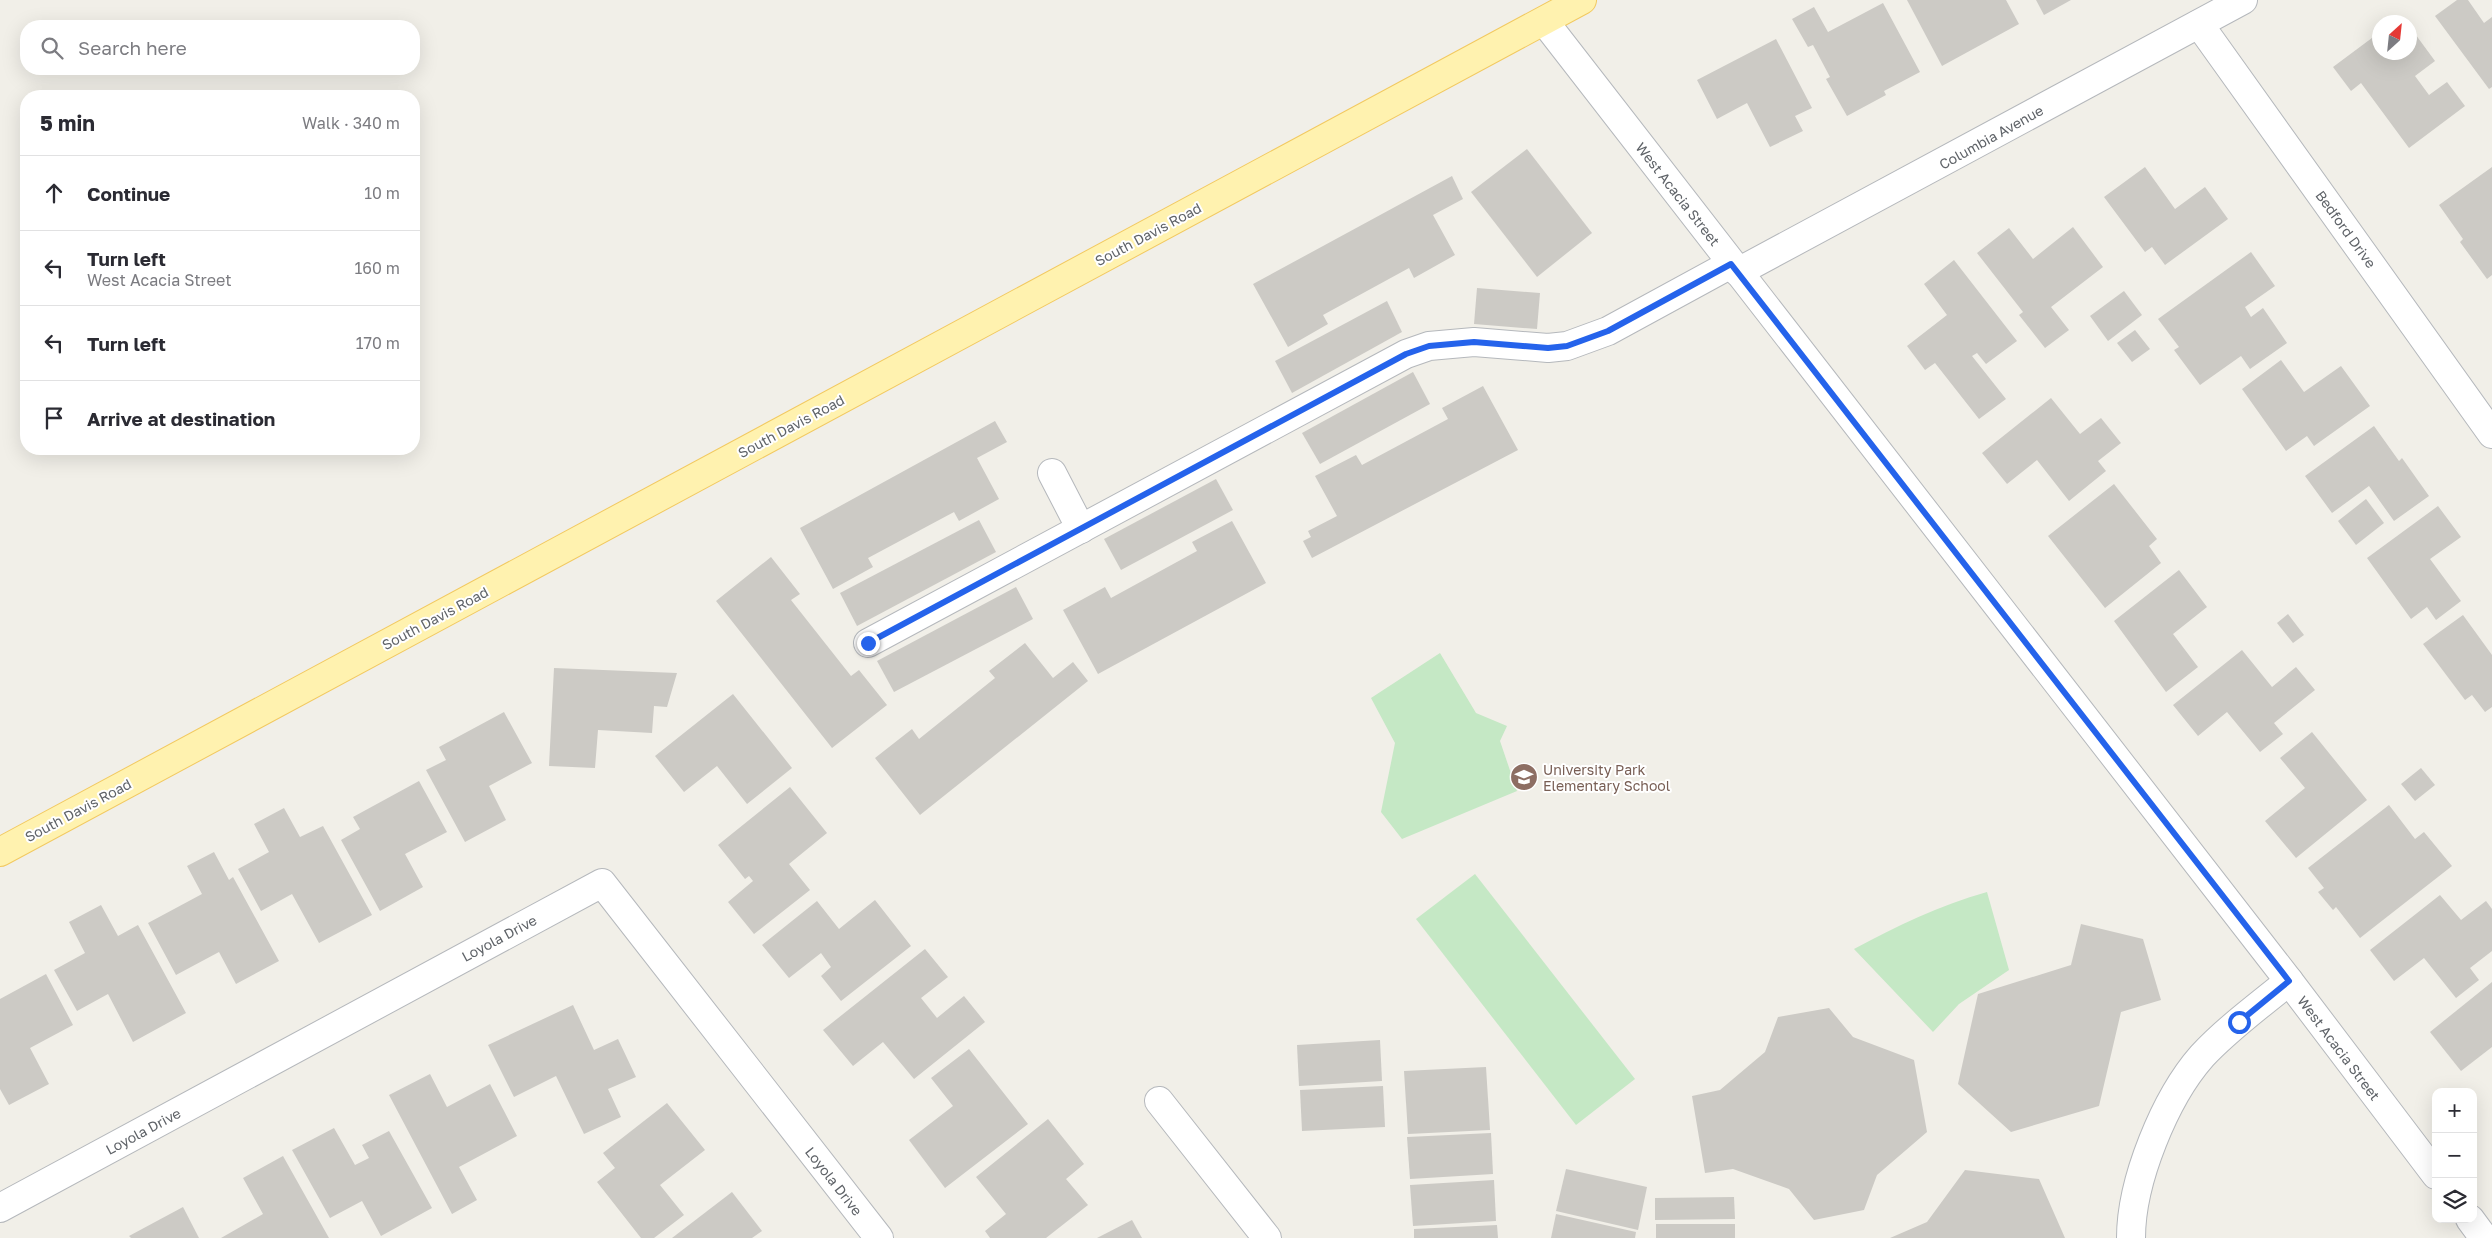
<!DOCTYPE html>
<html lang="en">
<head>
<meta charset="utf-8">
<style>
	:root { --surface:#fff; --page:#f2f2f3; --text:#2b2b33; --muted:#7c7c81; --line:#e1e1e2 }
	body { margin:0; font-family:"Golos Text",sans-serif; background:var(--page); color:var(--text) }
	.controls { position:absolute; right:15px; bottom:15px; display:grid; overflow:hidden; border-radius:10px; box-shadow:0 5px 20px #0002 }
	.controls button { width:45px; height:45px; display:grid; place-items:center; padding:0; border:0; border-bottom:1px solid var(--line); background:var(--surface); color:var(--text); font:25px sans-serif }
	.compass { position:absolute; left:2372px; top:15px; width:45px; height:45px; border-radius:50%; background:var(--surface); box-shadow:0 5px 20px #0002; rotate:27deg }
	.stop { position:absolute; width:15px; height:15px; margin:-11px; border:4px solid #2563eb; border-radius:50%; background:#fff }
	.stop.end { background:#2563eb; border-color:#fff; box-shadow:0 1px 5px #0008 }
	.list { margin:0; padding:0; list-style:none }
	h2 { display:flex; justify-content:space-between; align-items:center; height:65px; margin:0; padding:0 20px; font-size:21px }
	h2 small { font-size:16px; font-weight:400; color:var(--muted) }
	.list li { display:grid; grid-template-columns:32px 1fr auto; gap:15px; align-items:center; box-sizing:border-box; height:75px; padding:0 20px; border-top:1px solid var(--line) }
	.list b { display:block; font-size:19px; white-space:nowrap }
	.list p { margin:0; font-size:16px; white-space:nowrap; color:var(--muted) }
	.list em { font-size:16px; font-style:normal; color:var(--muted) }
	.icon { flex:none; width:28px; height:28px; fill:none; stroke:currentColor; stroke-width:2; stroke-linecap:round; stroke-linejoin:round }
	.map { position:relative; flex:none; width:2492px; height:1238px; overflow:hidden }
	.search { position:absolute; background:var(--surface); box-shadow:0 5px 20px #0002; left:20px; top:20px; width:400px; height:55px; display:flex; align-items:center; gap:12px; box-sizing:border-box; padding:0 18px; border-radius:20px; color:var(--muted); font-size:19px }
	.panel { position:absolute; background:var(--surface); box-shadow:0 5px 20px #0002; left:20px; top:90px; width:400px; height:365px; border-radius:20px }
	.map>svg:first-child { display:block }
</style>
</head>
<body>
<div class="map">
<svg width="2492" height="1238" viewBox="0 0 2492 1238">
	<rect width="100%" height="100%" fill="#f1efe8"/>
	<g fill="#c5e8c5">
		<polygon points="1440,653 1476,713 1507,726 1500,741 1517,791 1402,839 1381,812 1395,743 1371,698"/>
		<polygon points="1475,874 1635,1079 1576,1125 1416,919"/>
		<path d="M1987 892 2009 970 1959 1004 1933 1032 1854 949C1897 926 1940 905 1987 892Z"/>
	</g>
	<g fill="#cccac5">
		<polygon points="1907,0 2006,0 2019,24 1942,66"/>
		<polygon points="2036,0 2071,0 2044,15"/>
		<polygon points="2457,0 2468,0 2484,23 2492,17 2492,87 2489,89 2435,16"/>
		<polygon points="1883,3 1920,72 1884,91 1886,95 1847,116 1826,79 1830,77 1813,45 1808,47 1792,19 1814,7 1828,32"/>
		<polygon points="2410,27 2435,61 2415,76 2429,95 2447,82 2465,106 2409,148 2361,83 2351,91 2333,67 2380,32 2380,52 2410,52"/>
		<polygon points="1776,39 1812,108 1795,116 1803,131 1770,147 1747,103 1717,119 1697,80"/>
		<polygon points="1527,149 1592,233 1537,277 1471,192"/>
		<polygon points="2145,167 2175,209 2205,187 2228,219 2165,265 2152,247 2145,252 2104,197"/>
		<polygon points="2492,167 2492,275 2487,279 2460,242 2463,239 2439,205"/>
		<polygon points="1452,176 1463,199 1433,215 1455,255 1414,278 1409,268 1323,315 1328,324 1288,347 1253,284"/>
		<polygon points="2073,227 2103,267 2051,307 2069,330 2045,348 2019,315 2023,312 1977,253 2009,228 2033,259"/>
		<polygon points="2251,252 2275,286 2245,307 2251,317 2263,308 2287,343 2250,369 2241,356 2200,385 2174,350 2179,347 2158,319"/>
		<polygon points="1954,260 2017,341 1986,364 1977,353 1972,356 2006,399 1979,419 1935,363 1925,370 1907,346 1947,315 1924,284"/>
		<polygon points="1477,288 1540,293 1537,329 1474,324"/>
		<polygon points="2124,291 2142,315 2108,341 2090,316"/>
		<polygon points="1387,301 1402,332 1292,393 1275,361"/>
		<polygon points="2135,330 2150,349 2132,362 2117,343"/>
		<polygon points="2281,360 2304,392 2341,366 2370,406 2314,446 2307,436 2286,451 2242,389"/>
		<polygon points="1413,372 1430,404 1320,464 1302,433"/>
		<polygon points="1483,386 1518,450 1312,558 1303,541 1311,537 1308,531 1337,516 1315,476 1356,455 1362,465 1448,419 1442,408"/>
		<polygon points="2051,398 2080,434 2101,418 2121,443 2098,461 2106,471 2069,501 2037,460 2007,484 1982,453"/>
		<polygon points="995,421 1007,442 977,458 999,499 959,521 954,512 868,558 873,567 833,589 800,528"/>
		<polygon points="2374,426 2399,461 2402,458 2429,496 2394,521 2369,486 2332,513 2305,476"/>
		<polygon points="1216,479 1233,510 1121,570 1104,539"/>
		<polygon points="2114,484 2157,539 2149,546 2161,563 2105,608 2048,536"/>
		<polygon points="2366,499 2384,523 2356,545 2338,521"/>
		<polygon points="2438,506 2461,537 2430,559 2461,601 2436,620 2427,607 2411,619 2367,558"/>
		<polygon points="979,520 996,552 857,626 840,593"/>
		<polygon points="1232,521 1266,583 1098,674 1063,610 1105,587 1111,598 1197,551 1192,542"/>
		<polygon points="771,557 800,594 791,600 851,676 859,670 887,705 832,748 716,601"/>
		<polygon points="2179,570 2207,607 2173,634 2198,667 2166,692 2114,621"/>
		<polygon points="1016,587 1033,619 894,692 877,661"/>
		<polygon points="2288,614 2304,635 2293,643 2277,623"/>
		<polygon points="2463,615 2492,655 2492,707 2485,712 2472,695 2465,700 2423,644"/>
		<polygon points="1025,643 1053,678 1073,662 1088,681 920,815 875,758 912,729 919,739 995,678 989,671"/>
		<polygon points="2242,650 2272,687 2296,667 2315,690 2274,723 2283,734 2260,752 2227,712 2198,736 2173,705"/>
		<polygon points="554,668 677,673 667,707 654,706 652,733 598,730 595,768 549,766"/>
		<polygon points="733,694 792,768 747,804 717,766 684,792 655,756"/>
		<polygon points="504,712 532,763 489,786 506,820 465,842 426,770 446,760 439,747"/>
		<polygon points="2312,732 2367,800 2296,858 2265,821 2305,788 2280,758"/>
		<polygon points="2421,768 2435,785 2415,801 2401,784"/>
		<polygon points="419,781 447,832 405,854 423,887 380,911 341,840 360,829 353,817"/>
		<polygon points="790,787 827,833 789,864 810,890 754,934 728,902 753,881 749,876 745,879 718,845"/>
		<polygon points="2389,805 2415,839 2424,832 2452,866 2360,938 2336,907 2333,910 2318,892 2324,888 2308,868"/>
		<polygon points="284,808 300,837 323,826 372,915 319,943 292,894 261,911 238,869 269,852 254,824"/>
		<polygon points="214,852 229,880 233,877 279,961 236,984 219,952 176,975 148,923 202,894 187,866"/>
		<polygon points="2440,895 2461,920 2486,901 2492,909 2492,951 2470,968 2479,980 2456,998 2424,958 2394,981 2370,950"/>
		<polygon points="875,900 911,946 841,1001 821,976 831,967 821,953 789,978 762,945 817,901 839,929"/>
		<polygon points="101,905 118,936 138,925 186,1013 133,1042 108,994 77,1011 54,970 85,953 69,922"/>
		<polygon points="2081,924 2143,939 2161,1000 2121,1012 2099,1106 2011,1132 1958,1084 1978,994 2071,965"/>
		<polygon points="925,949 948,977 921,998 937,1018 964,996 985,1022 914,1079 883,1042 853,1066 823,1030"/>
		<polygon points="46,974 73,1025 30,1048 49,1084 9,1105 0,1089 0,999"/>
		<polygon points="2492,982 2492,1047 2461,1071 2430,1032"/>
		<polygon points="573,1005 594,1050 618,1039 636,1077 608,1089 621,1117 584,1134 556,1076 514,1097 488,1045"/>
		<polygon points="1829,1008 1853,1037 1914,1060 1927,1132 1877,1175 1864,1210 1814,1220 1789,1189 1733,1169 1705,1173 1692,1096 1720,1090 1765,1052 1778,1017"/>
		<polygon points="1380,1040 1382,1081 1299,1086 1297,1045"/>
		<polygon points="969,1049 1028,1124 945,1188 909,1140 953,1106 931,1078"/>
		<polygon points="1486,1067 1490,1130 1408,1134 1404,1071"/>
		<polygon points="430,1074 447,1107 490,1084 517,1136 459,1167 477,1200 452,1214 389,1095"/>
		<polygon points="1383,1086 1385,1127 1302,1131 1300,1090"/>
		<polygon points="667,1103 705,1150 660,1185 684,1215 654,1238 641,1238 597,1182 615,1168 603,1153"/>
		<polygon points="1048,1119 1084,1164 1066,1179 1088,1205 1046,1238 990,1238 985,1231 1006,1214 976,1177"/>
		<polygon points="334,1128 355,1165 369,1158 362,1145 389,1131 432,1208 381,1236 362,1201 330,1218 292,1150"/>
		<polygon points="1491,1133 1493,1174 1410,1179 1407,1137"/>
		<polygon points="283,1156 329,1238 221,1238 263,1214 243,1178"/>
		<polygon points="1566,1169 1647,1187 1638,1230 1556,1211"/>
		<polygon points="1965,1170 2039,1179 2065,1238 1890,1238 1927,1222"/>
		<polygon points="1494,1180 1496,1221 1413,1226 1410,1185"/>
		<polygon points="732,1192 762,1231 752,1238 672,1238"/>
		<polygon points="1734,1197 1735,1219 1655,1220 1655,1198"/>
		<polygon points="183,1207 199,1238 131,1238 129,1236"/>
		<polygon points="1556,1214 1636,1232 1635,1238 1551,1238"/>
		<polygon points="1132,1220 1142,1238 1097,1238"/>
		<rect x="1656" y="1224" width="79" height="14"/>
		<polygon points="1497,1225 1498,1238 1414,1238 1414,1229"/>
	</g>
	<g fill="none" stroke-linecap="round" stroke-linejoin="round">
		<g stroke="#b5b8bc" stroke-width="30">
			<g id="minor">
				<polyline points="1544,21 2289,981 2436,1175"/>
				<polyline points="2199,24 2492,434"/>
				<polyline points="1738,272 2243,0"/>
				<polyline points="1052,473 1081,529"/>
				<polyline points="868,643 1406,354 1429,346 1474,342 1548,348 1567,346 1608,331 1731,264"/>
				<polyline points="1159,1101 1267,1238"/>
				<polyline points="0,1208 602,883 879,1238"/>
				<polyline points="2470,1219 2484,1238"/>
				<path d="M2131 1238C2131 1181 2165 1098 2202 1056 2228 1028 2260 1005 2289 981"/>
			</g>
		</g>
		<g stroke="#f2c960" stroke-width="30">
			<polyline id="major" points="0,852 1582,0"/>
		</g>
		<use href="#minor" stroke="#fff" stroke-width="28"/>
		<use href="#major" stroke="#fff2af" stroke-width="28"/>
	</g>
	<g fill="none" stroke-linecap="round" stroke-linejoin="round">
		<polyline stroke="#2563eb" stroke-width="6" points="868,643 1406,354 1429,346 1474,342 1548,348 1567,346 1608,331 1731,264 2289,981 2239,1022"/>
	</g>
	<defs>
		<g id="school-disc" transform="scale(1.4375)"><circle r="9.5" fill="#8d6e63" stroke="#fff"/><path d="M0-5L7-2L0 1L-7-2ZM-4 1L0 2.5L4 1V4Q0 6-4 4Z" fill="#fff"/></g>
	</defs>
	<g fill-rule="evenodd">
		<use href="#school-disc" x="1524" y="777"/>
	</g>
	<g text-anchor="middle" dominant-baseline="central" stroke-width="4" stroke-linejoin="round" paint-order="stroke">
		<g font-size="14" fill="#5f6368" stroke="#fff">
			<text transform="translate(1991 137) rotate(-29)">Columbia Avenue</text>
			<text transform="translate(1678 194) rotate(52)">West Acacia Street</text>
			<text transform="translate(2346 229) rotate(54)">Bedford Drive</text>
			<text transform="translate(1148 234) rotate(-28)">South Davis Road</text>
			<text transform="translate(791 426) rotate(-28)">South Davis Road</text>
			<text transform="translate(435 618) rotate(-28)">South Davis Road</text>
			<text transform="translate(78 810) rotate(-28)">South Davis Road</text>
			<text transform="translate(499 938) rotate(-28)">Loyola Drive</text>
			<text transform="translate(2339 1048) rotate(53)">West Acacia Street</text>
			<text transform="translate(143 1131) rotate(-28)">Loyola Drive</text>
			<text transform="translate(834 1181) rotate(52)">Loyola Drive</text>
		</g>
		<g font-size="14" fill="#785e54" stroke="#fff" text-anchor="start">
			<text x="1543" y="769">University Park<tspan x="1543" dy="16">Elementary School</tspan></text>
		</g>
	</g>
</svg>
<div class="controls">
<button>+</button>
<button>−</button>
<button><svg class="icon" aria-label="layers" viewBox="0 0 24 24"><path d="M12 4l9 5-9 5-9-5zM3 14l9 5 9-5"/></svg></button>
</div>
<svg class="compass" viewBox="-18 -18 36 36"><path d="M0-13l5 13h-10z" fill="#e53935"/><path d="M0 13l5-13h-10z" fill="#7c7c81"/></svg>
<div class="stop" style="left:2239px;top:1022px"></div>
<div class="stop end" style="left:868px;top:643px"></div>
<div class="search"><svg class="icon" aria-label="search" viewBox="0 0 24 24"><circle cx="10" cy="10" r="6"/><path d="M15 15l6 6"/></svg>Search here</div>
<section class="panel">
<h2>5 min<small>Walk · 340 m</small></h2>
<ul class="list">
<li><svg class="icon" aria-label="ahead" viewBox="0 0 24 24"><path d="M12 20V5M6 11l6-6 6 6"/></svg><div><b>Continue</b></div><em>10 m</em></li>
<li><svg class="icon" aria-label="left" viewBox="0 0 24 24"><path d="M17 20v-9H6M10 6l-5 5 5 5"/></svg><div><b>Turn left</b><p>West Acacia Street</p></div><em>160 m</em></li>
<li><svg class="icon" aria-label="left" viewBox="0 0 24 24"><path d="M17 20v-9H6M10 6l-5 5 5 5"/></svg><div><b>Turn left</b></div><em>170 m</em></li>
<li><svg class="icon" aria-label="arrive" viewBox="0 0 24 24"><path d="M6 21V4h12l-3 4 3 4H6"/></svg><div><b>Arrive at destination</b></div></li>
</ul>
</section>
</div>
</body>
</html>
